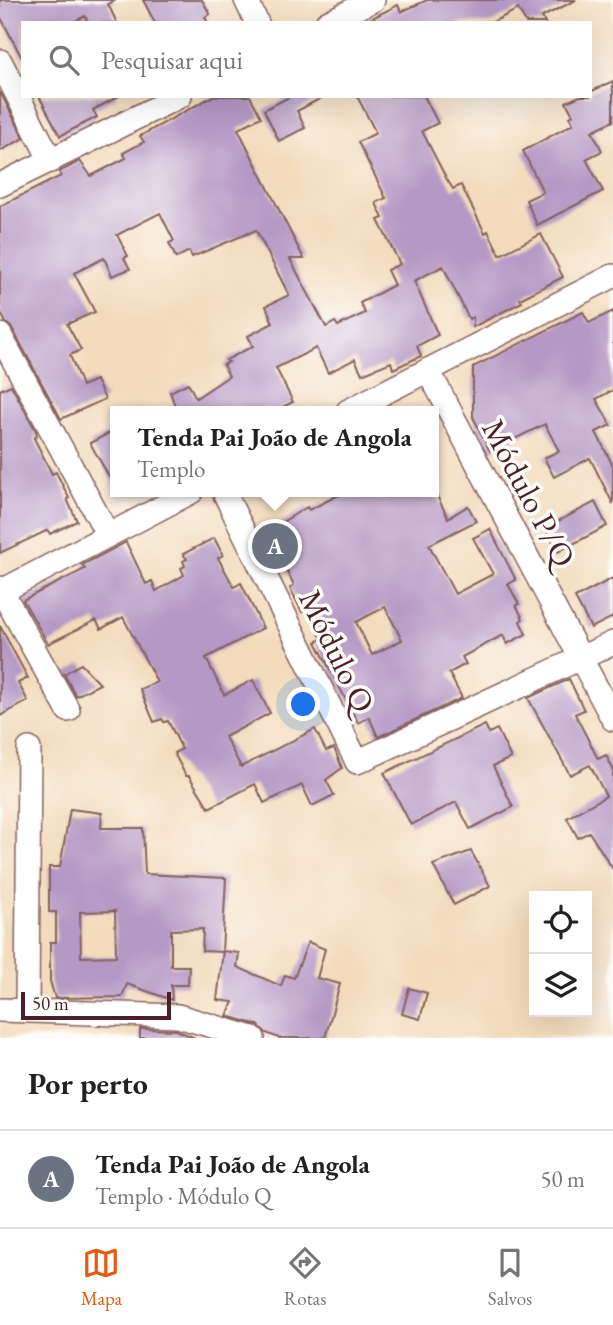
<!DOCTYPE html>
<html lang="pt">
<head>
<meta charset="utf-8">
<style>
	:root { --surface:#fff; --page:#f6f6f6; --text:#222; --muted:#767676; --line:#e0e0e0; --accent:#ea580c }
	body { margin:0; font-family:"EB Garamond",serif; background:var(--page); color:var(--text) }
	.controls { position:absolute; right:21px; bottom:21px; display:grid; overflow:hidden; border-radius:0px; box-shadow:0 7px 28px #0002 }
	.controls button { width:63px; height:63px; display:grid; place-items:center; padding:0; border:0; border-bottom:2px solid var(--line); background:var(--surface); color:var(--text); font:35px sans-serif }
	.scale { position:absolute; left:21px; bottom:18px; width:150px; box-sizing:border-box; padding-left:7px; border:4px solid #4a1f2b; border-top:0; font-size:19px; line-height:24px; white-space:nowrap; color:#4a1f2b; -webkit-text-stroke:5px #fdfcf7; paint-order:stroke }
	.you { position:absolute; left:304px; top:705px; width:24px; height:24px; margin:-18px; border:5px solid #fff; border-radius:50%; background:#1a73e8; box-shadow:0 0 0 10px #1a73e833 }
	.badge { display:grid; place-items:center; width:46px; height:46px; border-radius:50%; background:var(--accent); color:#fff; font-size:23px; font-weight:700 }
	.pin { position:absolute; translate:-50% -50%; border:4px solid #fff; box-shadow:0 2px 7px #0006 }
	.popup { position:absolute; left:110px; top:406px; width:329px; height:91px; box-sizing:border-box; display:grid; place-content:center; border-radius:0px; background:var(--surface); filter:drop-shadow(0 2px 5px #0005); font-size:23px; white-space:nowrap; color:var(--muted) }
	.popup b { font-size:26px; color:var(--text) }
	.popup::after { content:''; position:absolute; left:50%; top:100%; margin-left:-14px; border:14px solid transparent; border-top-color:var(--surface) }
	.list { margin:0; padding:0; list-style:none }
	h2 { display:flex; justify-content:space-between; align-items:center; height:91px; margin:0; padding:0 28px; font-size:30px }
	h2 small { font-size:23px; font-weight:400; color:var(--muted) }
	.list li { display:grid; grid-template-columns:46px 1fr auto; gap:21px; align-items:center; box-sizing:border-box; height:98px; padding:0 28px; border-top:2px solid var(--line) }
	.list b { display:block; font-size:26px; white-space:nowrap }
	.list p { margin:0; font-size:23px; white-space:nowrap; color:var(--muted) }
	.list em { font-size:23px; font-style:normal; color:var(--muted) }
	.icon { flex:none; width:38px; height:38px; fill:none; stroke:currentColor; stroke-width:2; stroke-linecap:round; stroke-linejoin:round }
	.map { position:relative; flex:none; width:613px; height:1038px; overflow:hidden }
	.search { position:absolute; background:var(--surface); box-shadow:0 7px 28px #0002; left:21px; right:21px; top:21px; height:77px; display:flex; align-items:center; gap:18px; box-sizing:border-box; padding:0 24px; border-radius:0px; color:var(--muted); font-size:26px }
	.sheet { height:189px; background:var(--surface) }
	nav { display:flex; justify-content:space-around; align-items:center; box-sizing:border-box; height:98px; border-top:2px solid var(--line); background:var(--surface); font-size:19px; color:var(--muted) }
	nav a { display:grid; justify-items:center; gap:4px }
	nav .on { color:var(--accent) }
	.map>svg:first-child { display:block }
</style>
</head>
<body>
<div class="map">
<svg width="613" height="1038" viewBox="0 0 613 1038">
	<rect width="100%" height="100%" fill="#fdfcf7"/>
	<filter id="ink" filterUnits="userSpaceOnUse"><feTurbulence type="fractalNoise" baseFrequency=".0143" numOctaves="2"/><feDisplacementMap in="SourceGraphic" scale="14" xChannelSelector="R" yChannelSelector="G"/><feConvolveMatrix kernelMatrix="1 2 1 2 8 2 1 2 1" color-interpolation-filters="sRGB"/></filter>
	<filter id="wash" filterUnits="userSpaceOnUse"><feTurbulence type="fractalNoise" baseFrequency=".00686" numOctaves="4" result="noise"/><feDisplacementMap in="SourceGraphic" scale="28" xChannelSelector="R" yChannelSelector="G"/><feGaussianBlur stdDeviation="1.57" result="paint"/><feColorMatrix in="noise" values="0 0 0 0 0 0 0 0 0 0 0 0 0 0 0 0 0 1.4 0 .05"/><feComposite in="paint" operator="in"/></filter>
	<g filter="url(#wash)">
		<rect width="100%" height="100%" fill="#f3dbbc"/>
		<g id="blocks">
			<g fill="#b598c5" fill-rule="evenodd">
				<polygon points="0,0 116,0 108,4 117,23 88,23 85,16 72,23 23,23 23,60 0,16"/>
				<polygon points="143,0 202,0 210,14 205,17 208,23 155,23"/>
				<polygon points="427,0 576,0 542,17 545,23 526,23 518,9 491,23 362,23 398,5 401,12"/>
				<polygon points="613,81 613,121 592,131 602,151 586,159 603,191 537,225 526,200 543,192 523,151 573,124 570,117 573,115 566,102 580,96 590,96 590,92"/>
				<polygon points="0,92 24,138 0,151"/>
				<polygon points="39,96 119,96 93,110 97,117 60,136"/>
				<polygon points="213,96 250,96 261,117 238,129 304,259 290,259 326,327 335,322 338,326 365,313 360,303 394,285 387,270 400,264 378,220 383,218 376,203 386,198 358,142 376,133 357,96 424,96 438,123 422,131 446,178 453,189 461,185 485,233 488,231 500,255 541,234 563,277 520,299 522,302 473,327 473,317 469,319 443,266 414,281 438,335 417,346 421,356 393,369 391,362 362,374 355,359 328,373 316,348 276,368 293,402 275,411 177,411 170,392 188,383 196,398 229,376 223,365 229,362 226,360 253,346 248,336 273,323 266,306 289,295 256,230 192,257 189,251 176,258 169,243 174,241 160,213 117,235 128,256 124,258 130,269 112,276 104,258 74,273 95,312 67,324 81,350 70,355 82,386 96,380 105,399 61,419 12,328 6,323 0,311 0,206 61,176 59,172 61,171 80,161 91,176 126,158 123,153 144,142 140,136"/>
				<polygon points="291,96 325,96 297,111 305,128 279,141 264,110"/>
				<polygon points="613,311 613,390 596,399 611,425 596,432 613,466 613,504 590,458 554,477 544,458 559,451 545,424 490,451 473,417 473,367 583,312 589,323"/>
				<polygon points="11,385 36,431 37,436 34,438 52,474 56,472 69,498 67,499 77,521 50,534 48,530 0,553 0,390"/>
				<polygon points="111,432 116,442 116,489 90,443"/>
				<path d="M345 492H435L448 518 468 506 476 521 429 545 455 594 493 574 473 538 490 529 516 580 508 584 519 604 516 605 523 619 520 621 526 634 507 644 503 635 462 657 466 664 449 673 462 698 378 737 369 717 358 723 316 642 322 639 307 609 302 612 290 588 294 585 276 549 270 552 261 535 307 507 309 510ZM385 607 402 640 372 655 356 622Z"/>
				<polygon points="595,502 607,526 558,552 545,528"/>
				<polygon points="214,538 223,555 218,558 234,587 241,583 263,628 206,658 224,695 253,680 270,713 225,737 241,767 315,729 326,751 334,748 342,768 326,780 334,795 312,806 302,785 264,803 255,784 209,808 189,776 186,776 174,753 182,749 168,721 164,722 162,719 154,722 140,689 157,682 123,617 101,629 96,620 48,644 23,600 85,569 82,565 126,542 146,584 152,581 156,591 184,575 181,568 185,566 183,561 187,559 183,554"/>
				<polygon points="613,578 613,617 591,628 575,598"/>
				<polygon points="0,626 28,678 18,683 28,701 0,716"/>
				<polygon points="81,664 100,684 76,696 64,674"/>
				<polygon points="569,679 584,710 575,714 598,759 606,755 613,769 613,869 589,832 578,838 567,818 606,796 590,765 570,775 528,698"/>
				<polygon points="485,725 489,733 497,729 511,758 493,766 513,807 470,829 456,802 411,825 384,773"/>
				<path d="M70 809 102 813 101 828H143L145 874 226 878 222 952 202 951 203 929 171 930V966H189L188 985H171L172 1000 127 984 122 997 55 998 50 981V942H56V912H49V867H60ZM115 911 116 956 81 957 80 912Z"/>
				<polygon points="471,851 490,886 454,905 433,865"/>
				<polygon points="308,942 325,949 317,978 340,984 325,1038 279,1038 266,1033 258,1025 227,1016 233,1002 217,1000 223,951 239,953 237,967 281,986 285,975 294,978"/>
				<polygon points="409,988 427,993 420,1019 402,1014"/>
				<polygon points="140,1029 176,1030 195,1038 140,1038"/>
			</g>
		</g>
	</g>
	<g filter="url(#ink)">
		<use href="#blocks" fill-opacity="0" stroke="#85615e" stroke-width="2"/>
		<g fill="none" stroke-linecap="round" stroke-linejoin="round">
			<g stroke="#85615e" stroke-width="26">
				<g id="street">
					<polyline points="246,0 257,23"/>
					<polyline points="327,23 373,0"/>
					<polyline points="0,61 51,161"/>
					<polyline points="0,185 180,96"/>
					<polyline points="0,335 108,535"/>
					<polyline points="428,370 613,719"/>
					<polyline points="348,411 613,276"/>
					<polyline points="224,492 357,762 613,643"/>
					<polyline points="0,588 68,710"/>
					<polyline points="2,591 191,492"/>
					<polyline points="0,1010 178,1016 253,1038"/>
					<polyline points="27,1010 29,749"/>
				</g>
			</g>
			<use href="#street" stroke="#fff" stroke-width="23"/>
		</g>
	</g>
	<g text-anchor="middle" dominant-baseline="central" stroke-width="7" stroke-linejoin="round" paint-order="stroke">
		<g font-size="32" fill="#4a1f2b" stroke="#fdfcf7">
			<text transform="translate(529 493) rotate(62)">Módulo P/Q</text>
			<text transform="translate(337 651) rotate(64)">Módulo Q</text>
		</g>
	</g>
</svg>
<div class="controls">
<button><svg class="icon" aria-label="locate" viewBox="0 0 24 24"><circle cx="12" cy="12" r="6"/><path d="M12 2v4M12 18v4M2 12h4M18 12h4"/></svg></button>
<button><svg class="icon" aria-label="layers" viewBox="0 0 24 24"><path d="M12 4l9 5-9 5-9-5zM3 14l9 5 9-5"/></svg></button>
</div>
<div class="scale">50 m</div>
<div class="you"></div>
<div class="pin badge" style="left:275px;top:546px;background:#6b7280">A</div>
<div class="popup"><b>Tenda Pai João de Angola</b>Templo</div>
<div class="search"><svg class="icon" aria-label="search" viewBox="0 0 24 24"><circle cx="10" cy="10" r="6"/><path d="M15 15l6 6"/></svg>Pesquisar aqui</div>
</div>
<section class="sheet">
<h2>Por perto<small></small></h2>
<ul class="list">
<li><span class="badge" style="background:#6b7280">A</span><div><b>Tenda Pai João de Angola</b><p>Templo · Módulo Q</p></div><em>50 m</em></li>
</ul>
</section>
<nav>
<a class="on"><svg class="icon" aria-label="map" viewBox="0 0 24 24"><path d="M3 6l6-2 6 2 6-2v14l-6 2-6-2-6 2zM9 4v14M15 6v14"/></svg>Mapa</a>
<a><svg class="icon" aria-label="directions" viewBox="0 0 24 24"><path d="M12 3l9 9-9 9-9-9zM9 14v-3h6M13 9l2 2-2 2"/></svg>Rotas</a>
<a><svg class="icon" aria-label="saved" viewBox="0 0 24 24"><path d="M7 4h10v16l-5-4-5 4z"/></svg>Salvos</a>
</nav>
</body>
</html>
